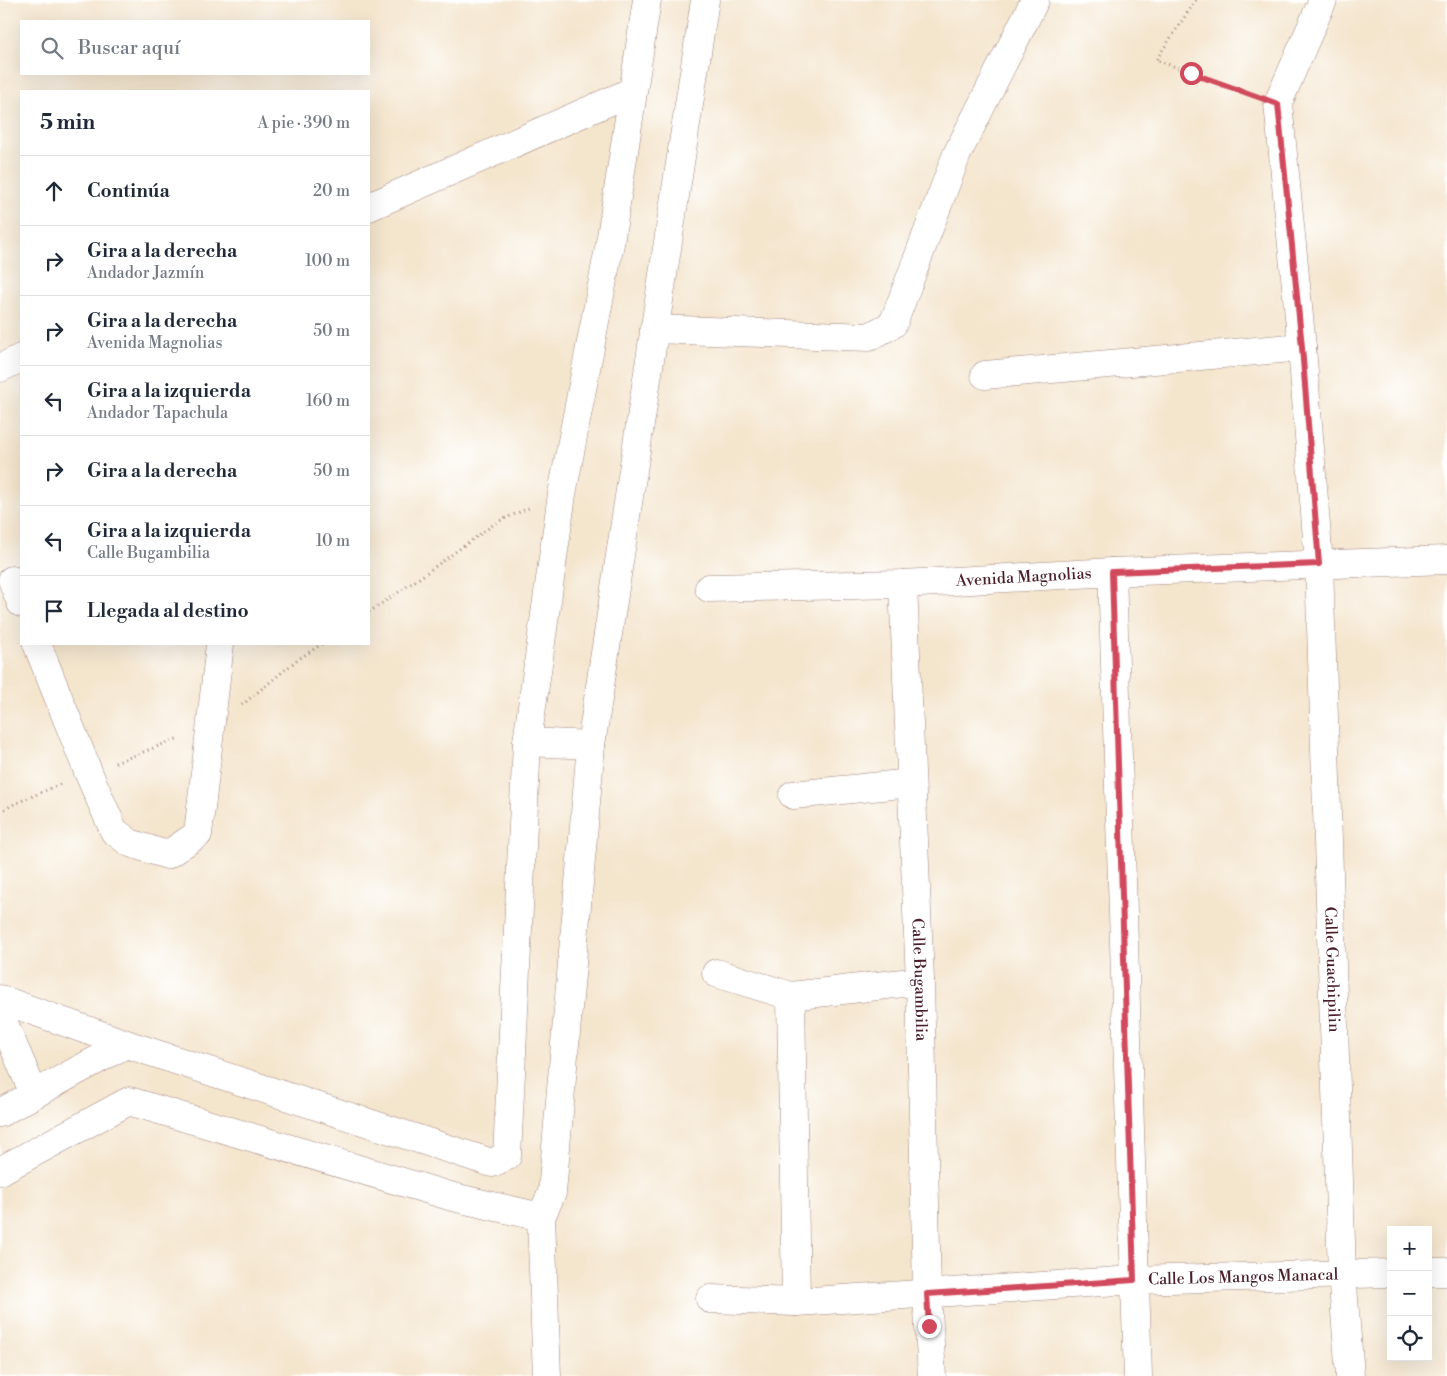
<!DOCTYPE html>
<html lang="es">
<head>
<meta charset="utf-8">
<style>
	:root { --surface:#fff; --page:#f6f6f7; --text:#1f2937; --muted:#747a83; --line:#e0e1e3 }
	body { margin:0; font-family:"Libre Bodoni",serif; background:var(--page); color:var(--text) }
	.controls { position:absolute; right:15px; bottom:15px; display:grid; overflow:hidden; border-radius:0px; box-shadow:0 5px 20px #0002 }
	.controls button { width:45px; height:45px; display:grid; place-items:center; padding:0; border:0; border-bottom:1px solid var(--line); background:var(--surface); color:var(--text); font:25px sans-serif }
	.stop { position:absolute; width:15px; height:15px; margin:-11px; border:4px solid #d1495b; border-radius:50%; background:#fff }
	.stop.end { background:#d1495b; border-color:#fff; box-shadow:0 1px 5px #0008 }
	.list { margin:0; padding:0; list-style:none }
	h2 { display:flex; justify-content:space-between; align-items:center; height:65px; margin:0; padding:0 20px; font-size:21px }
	h2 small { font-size:16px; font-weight:400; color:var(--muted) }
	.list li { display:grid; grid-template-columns:32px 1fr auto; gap:15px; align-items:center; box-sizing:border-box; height:70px; padding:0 20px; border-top:1px solid var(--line) }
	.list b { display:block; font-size:19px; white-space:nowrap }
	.list p { margin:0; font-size:16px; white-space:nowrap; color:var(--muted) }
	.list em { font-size:16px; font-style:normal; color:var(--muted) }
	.icon { flex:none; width:28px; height:28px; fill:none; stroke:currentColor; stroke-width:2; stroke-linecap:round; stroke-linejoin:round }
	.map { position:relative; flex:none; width:1447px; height:1376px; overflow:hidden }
	.search { position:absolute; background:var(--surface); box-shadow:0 5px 20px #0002; left:20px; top:20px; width:350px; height:55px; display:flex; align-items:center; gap:12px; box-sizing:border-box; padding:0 18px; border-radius:0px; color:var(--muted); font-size:19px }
	.panel { position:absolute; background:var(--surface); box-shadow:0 5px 20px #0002; left:20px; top:90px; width:350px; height:555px; border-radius:0px }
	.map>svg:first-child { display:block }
</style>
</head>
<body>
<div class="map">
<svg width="1447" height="1376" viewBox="0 0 1447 1376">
	<rect width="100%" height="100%" fill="#fff"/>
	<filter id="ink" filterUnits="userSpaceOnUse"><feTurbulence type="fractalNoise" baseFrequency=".02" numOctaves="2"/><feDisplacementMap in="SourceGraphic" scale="10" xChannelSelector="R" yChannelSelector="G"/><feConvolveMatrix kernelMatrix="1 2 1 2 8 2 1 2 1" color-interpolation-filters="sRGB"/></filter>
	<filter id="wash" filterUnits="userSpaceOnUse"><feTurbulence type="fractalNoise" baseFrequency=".0096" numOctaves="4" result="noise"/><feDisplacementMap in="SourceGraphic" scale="20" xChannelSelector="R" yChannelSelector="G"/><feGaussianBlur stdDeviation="1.12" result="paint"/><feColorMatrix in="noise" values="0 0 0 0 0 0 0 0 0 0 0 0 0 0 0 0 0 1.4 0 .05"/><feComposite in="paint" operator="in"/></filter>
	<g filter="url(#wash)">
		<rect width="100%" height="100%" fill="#f4e5cd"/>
	</g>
	<g filter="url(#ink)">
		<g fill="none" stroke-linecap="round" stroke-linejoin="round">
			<g stroke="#9f827c" stroke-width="29">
				<g id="street">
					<path id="s1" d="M1323 0 1278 103 1302 347 1319 564 1342 1273 1350 1376"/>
					<polyline points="369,207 633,91"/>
					<polyline points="654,329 869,337 893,324 957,154 1035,0"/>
					<polyline points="0,368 21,358"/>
					<polyline points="985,375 1302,347"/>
					<polyline points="1112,572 1138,1376"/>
					<polyline points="12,580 21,603"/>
					<path id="s2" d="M903 584 920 981 927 1293 932 1376"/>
					<path id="s3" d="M709 588 903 584 1112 572 1447 560"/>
					<polyline points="37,644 89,774 114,831 130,843 167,855 198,834 220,644"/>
					<polyline points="527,742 591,745"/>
					<polyline points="793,795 911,783"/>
					<polyline points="716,973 791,996 920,981"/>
					<polyline points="791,996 796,1302"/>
					<polyline points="0,999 126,1044 492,1163 507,1156 527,742 562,494 610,243 647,0"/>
					<polyline points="0,1014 34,1094"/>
					<polyline points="0,1113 126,1044"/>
					<polyline points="0,1171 129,1101 453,1197 541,1217"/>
					<polyline points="1428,1272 1447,1272"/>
					<path id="s4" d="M710 1299 796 1302 1134 1280 1391 1273"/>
					<polyline points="547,1376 541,1217 552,1193 591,745 705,0"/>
				</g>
			</g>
			<g stroke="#9f827c" stroke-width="3" stroke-dasharray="1 4" stroke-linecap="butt">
				<polyline points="1196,0 1156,60 1252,94"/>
				<polyline points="369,612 415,581 497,522 531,507"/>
				<polyline points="242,705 297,660 322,644"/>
				<polyline points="115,763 179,738"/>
				<polyline points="0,812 12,805 63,783"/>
			</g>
			<use href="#street" stroke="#fff" stroke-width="28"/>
		</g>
	</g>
	<g fill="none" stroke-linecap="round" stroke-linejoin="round" filter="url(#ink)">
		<polyline stroke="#d1495b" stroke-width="6" points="929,1326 927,1294 1134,1280 1112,572 1319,564 1302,347 1278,104 1191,73"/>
	</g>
	<g text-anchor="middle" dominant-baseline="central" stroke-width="4.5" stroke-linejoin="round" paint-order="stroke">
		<g font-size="16" fill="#4a1f2b" stroke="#fff">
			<text stroke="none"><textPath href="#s3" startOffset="315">Avenida Magnolias</textPath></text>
			<text stroke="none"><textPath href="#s1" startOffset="981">Calle Guachipilin</textPath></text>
			<text stroke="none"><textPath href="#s2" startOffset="396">Calle Bugambilia</textPath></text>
			<text stroke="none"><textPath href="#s4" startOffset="534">Calle Los Mangos Manacal</textPath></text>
		</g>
	</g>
</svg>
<div class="controls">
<button>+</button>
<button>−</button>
<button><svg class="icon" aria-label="locate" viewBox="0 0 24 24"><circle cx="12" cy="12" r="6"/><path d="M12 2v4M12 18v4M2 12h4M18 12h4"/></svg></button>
</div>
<div class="stop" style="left:1191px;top:73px"></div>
<div class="stop end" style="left:929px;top:1326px"></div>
<div class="search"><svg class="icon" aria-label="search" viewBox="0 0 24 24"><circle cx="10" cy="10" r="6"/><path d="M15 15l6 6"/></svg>Buscar aquí</div>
<section class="panel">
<h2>5 min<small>A pie · 390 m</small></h2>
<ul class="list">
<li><svg class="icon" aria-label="ahead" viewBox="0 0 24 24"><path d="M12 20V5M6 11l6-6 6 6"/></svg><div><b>Continúa</b></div><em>20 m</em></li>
<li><svg class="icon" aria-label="right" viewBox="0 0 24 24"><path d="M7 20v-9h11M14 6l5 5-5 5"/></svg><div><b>Gira a la derecha</b><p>Andador Jazmín</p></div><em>100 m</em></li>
<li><svg class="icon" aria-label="right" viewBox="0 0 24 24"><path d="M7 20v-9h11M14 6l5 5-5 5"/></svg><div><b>Gira a la derecha</b><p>Avenida Magnolias</p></div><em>50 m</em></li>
<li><svg class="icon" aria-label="left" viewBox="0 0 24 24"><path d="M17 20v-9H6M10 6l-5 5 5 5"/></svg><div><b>Gira a la izquierda</b><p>Andador Tapachula</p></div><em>160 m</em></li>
<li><svg class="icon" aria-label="right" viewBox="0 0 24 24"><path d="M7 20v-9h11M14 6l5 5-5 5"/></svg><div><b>Gira a la derecha</b></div><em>50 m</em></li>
<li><svg class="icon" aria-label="left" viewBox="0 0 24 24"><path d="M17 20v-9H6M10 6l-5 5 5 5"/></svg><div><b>Gira a la izquierda</b><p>Calle Bugambilia</p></div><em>10 m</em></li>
<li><svg class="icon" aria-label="arrive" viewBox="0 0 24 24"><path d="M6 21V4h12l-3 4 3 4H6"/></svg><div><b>Llegada al destino</b></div></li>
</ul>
</section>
</div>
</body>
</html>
